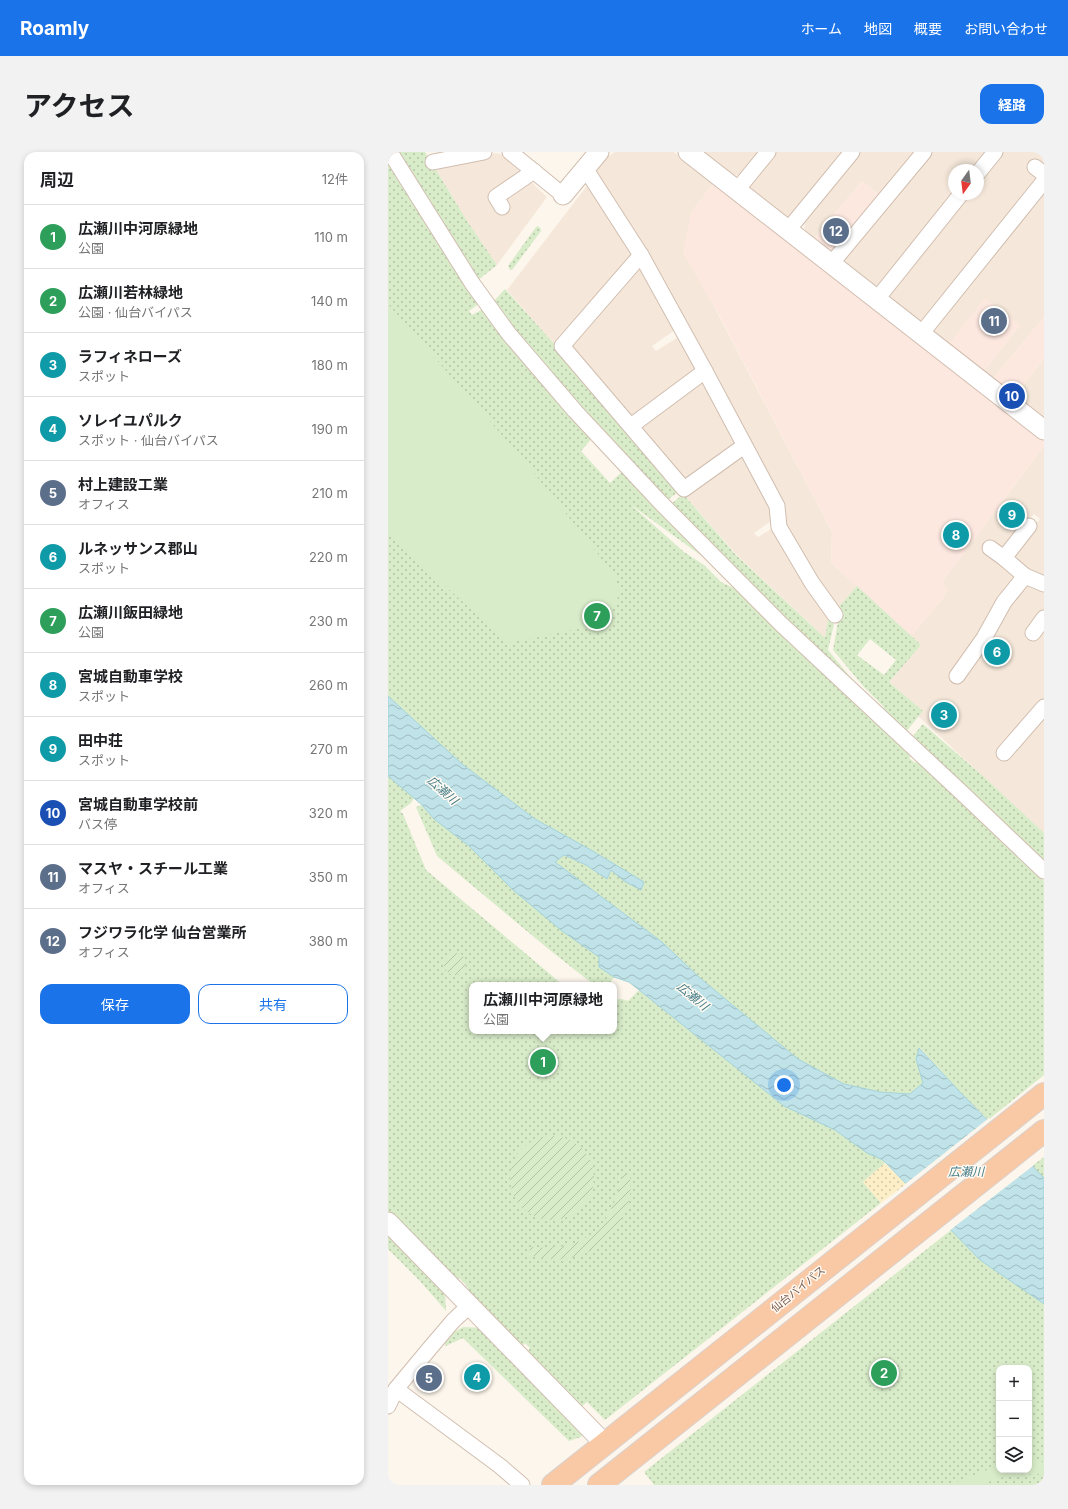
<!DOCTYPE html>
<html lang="ja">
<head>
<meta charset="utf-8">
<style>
	:root { --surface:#fff; --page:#f2f2f2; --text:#202124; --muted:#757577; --line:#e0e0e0; --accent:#1a73e8 }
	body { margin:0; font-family:Inter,"Noto Sans JP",sans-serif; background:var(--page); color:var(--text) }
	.controls { position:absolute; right:12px; bottom:12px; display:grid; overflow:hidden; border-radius:8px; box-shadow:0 2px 6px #0003 }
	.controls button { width:36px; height:36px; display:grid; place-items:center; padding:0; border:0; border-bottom:1px solid var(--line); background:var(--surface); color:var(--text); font:20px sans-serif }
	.compass { position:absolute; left:560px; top:12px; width:36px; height:36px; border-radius:50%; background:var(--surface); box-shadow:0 2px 6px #0003; rotate:194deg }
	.you { position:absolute; left:396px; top:933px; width:14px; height:14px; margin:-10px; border:3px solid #fff; border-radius:50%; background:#1a73e8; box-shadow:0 0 0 6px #1a73e833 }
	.badge { display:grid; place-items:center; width:26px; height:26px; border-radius:50%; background:var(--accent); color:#fff; font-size:13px; font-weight:700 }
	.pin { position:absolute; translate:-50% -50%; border:2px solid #fff; box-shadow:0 1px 4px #0006 }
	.popup { position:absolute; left:81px; top:830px; width:148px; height:52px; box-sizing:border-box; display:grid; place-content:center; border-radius:8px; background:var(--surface); filter:drop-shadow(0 1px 3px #0005); font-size:13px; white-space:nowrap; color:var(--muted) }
	.popup b { font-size:15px; color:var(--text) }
	.popup::after { content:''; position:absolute; left:50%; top:100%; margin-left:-8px; border:8px solid transparent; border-top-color:var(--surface) }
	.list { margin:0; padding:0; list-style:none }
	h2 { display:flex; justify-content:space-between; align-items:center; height:52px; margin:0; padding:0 16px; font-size:17px }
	h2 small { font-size:13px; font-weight:400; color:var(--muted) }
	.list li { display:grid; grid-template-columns:26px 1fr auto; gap:12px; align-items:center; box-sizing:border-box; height:64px; padding:0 16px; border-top:1px solid var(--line) }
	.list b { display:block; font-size:15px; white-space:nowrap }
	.list p { margin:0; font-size:13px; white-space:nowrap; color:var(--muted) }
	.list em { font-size:13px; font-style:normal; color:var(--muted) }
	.actions { display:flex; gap:8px; padding:12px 16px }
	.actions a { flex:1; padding:9px 0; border:1px solid var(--accent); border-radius:12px; text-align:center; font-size:14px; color:var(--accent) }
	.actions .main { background:var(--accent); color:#fff }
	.icon { flex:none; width:22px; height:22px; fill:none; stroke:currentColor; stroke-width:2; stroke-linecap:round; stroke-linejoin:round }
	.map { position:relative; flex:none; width:656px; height:1333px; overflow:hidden; border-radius:12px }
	header { display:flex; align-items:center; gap:24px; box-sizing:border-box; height:56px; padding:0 20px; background:var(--accent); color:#fff }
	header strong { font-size:19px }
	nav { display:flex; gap:22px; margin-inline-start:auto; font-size:14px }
	.intro { display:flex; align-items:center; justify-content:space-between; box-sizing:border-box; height:96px; padding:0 24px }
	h1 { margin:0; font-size:28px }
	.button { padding:10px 18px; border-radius:12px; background:var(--accent); color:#fff; font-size:14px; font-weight:700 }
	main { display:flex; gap:24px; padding:0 24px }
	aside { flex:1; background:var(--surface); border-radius:12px; box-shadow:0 2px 6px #0003 }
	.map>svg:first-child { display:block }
</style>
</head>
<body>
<header>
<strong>Roamly</strong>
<nav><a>ホーム</a><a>地図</a><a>概要</a><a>お問い合わせ</a></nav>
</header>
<div class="intro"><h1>アクセス</h1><a class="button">経路</a></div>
<main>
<aside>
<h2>周辺<small>12件</small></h2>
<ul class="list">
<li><span class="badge" style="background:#2e9e5b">1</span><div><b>広瀬川中河原緑地</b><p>公園</p></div><em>110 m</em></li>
<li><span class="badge" style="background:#2e9e5b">2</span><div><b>広瀬川若林緑地</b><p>公園 · 仙台バイパス</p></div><em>140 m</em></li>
<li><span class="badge" style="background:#0f9aa8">3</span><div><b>ラフィネローズ</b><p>スポット</p></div><em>180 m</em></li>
<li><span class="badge" style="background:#0f9aa8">4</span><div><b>ソレイユパルク</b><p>スポット · 仙台バイパス</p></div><em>190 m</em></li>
<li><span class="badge" style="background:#5c6f8a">5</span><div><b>村上建設工業</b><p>オフィス</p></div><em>210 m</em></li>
<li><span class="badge" style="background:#0f9aa8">6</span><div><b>ルネッサンス郡山</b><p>スポット</p></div><em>220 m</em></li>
<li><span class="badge" style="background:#2e9e5b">7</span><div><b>広瀬川飯田緑地</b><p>公園</p></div><em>230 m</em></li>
<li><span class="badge" style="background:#0f9aa8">8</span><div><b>宮城自動車学校</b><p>スポット</p></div><em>260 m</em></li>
<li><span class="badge" style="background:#0f9aa8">9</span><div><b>田中荘</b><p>スポット</p></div><em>270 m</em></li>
<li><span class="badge" style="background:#1a4fb4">10</span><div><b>宮城自動車学校前</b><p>バス停</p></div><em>320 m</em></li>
<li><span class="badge" style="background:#5c6f8a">11</span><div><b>マスヤ・スチール工業</b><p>オフィス</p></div><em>350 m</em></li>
<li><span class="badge" style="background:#5c6f8a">12</span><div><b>フジワラ化学 仙台営業所</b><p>オフィス</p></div><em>380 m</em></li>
</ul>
<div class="actions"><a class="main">保存</a><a>共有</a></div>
</aside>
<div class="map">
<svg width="656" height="1333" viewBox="0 0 656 1333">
	<defs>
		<pattern id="grass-dots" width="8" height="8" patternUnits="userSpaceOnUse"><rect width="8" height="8" fill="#d8ecc9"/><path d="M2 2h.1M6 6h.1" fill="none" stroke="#b4c2a5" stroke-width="1.8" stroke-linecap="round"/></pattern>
		<pattern id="sand-dots" width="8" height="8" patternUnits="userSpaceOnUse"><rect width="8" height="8" fill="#fcefc7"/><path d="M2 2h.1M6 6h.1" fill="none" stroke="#d1c5a4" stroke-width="1.8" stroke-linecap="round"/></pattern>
		<pattern id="garden-furrows" width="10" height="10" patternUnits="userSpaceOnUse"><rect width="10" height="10" fill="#d8ecc9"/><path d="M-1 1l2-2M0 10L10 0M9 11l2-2" fill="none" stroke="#b4c2a5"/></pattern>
		<pattern id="water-waves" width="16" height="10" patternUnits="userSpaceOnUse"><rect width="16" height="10" fill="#bfe3e8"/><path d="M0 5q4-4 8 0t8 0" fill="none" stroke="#a0bbbe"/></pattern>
	</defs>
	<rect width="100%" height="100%" fill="#fdf6ec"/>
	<g fill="#f5e8da">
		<polygon points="227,0 286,0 326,30 303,61 320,143 444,380 443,411 469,434 448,458 427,430 205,18 213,9"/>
		<polygon points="315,0 372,0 355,22 345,24"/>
		<polygon points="386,0 460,0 406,64 399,65 358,34"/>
		<polygon points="473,0 533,0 492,44 474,29 426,87 417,80 416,68"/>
		<polygon points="542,0 601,0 587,18 566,18 566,42 489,136 453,108"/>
		<polygon points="614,0 656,0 656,18 649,24 651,29 533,171 497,142 579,42 590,42 590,29"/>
		<polygon points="108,1 116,3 133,21 114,47 142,29 159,45 109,113 81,72 45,13"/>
		<polygon points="198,35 205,35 245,105 169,195 119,138"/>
		<polygon points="656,36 656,165 605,227 596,219 632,173 561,192 542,177"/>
		<polygon points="248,114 255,115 287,178 264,194 268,199 292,184 310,219 246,266 241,266 182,198 182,190"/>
		<polygon points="656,207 656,267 627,243"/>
		<polygon points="312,228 318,230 349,289 347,295 300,331 252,279 252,272"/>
		<polygon points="656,294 656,428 622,406 652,367 646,362 616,400 635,432 656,439 656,459 640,479 656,473 656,681 530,564 535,559 501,530 533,493 523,484 555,446 554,430"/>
		<polygon points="351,303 356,304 385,357 385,368 366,381 370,385 385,376 441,462 437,486 348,402 297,344"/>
	</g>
	<g fill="#fde8e0">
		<polygon points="474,29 492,44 447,98 441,99 426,87"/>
		<polygon points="326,30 656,288 656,294 554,430 560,437 555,446 523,484 443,411 444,380 330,161 295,101 303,61"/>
		<polygon points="597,146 632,173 596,219 561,192"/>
		<polygon points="656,165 656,207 627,243 605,227"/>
	</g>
	<g fill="url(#grass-dots)" fill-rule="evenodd">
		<polygon points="8,0 37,0 81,72 109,113 89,129"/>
		<polygon points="0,7 93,150 81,159 84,163 97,156 205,285 193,299 222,331 236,318 322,410 242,352 296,400 316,413 333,430 350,438 525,602 521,606 527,611 530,607 609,680 617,693 656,729 656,923 600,968 569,937 532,896 528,907 535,931 522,942 492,940 456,932 410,907 312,826 274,790 167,710 176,703 198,713 219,727 223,718 236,729 253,737 256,730 203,698 147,667 74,612 0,544"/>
		<polygon points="150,74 153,77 153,79 124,118 122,118 120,114 148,75"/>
		<polygon points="117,137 169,195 291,339 277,350 248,319 104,151"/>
		<polygon points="295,342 348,403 437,486 441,462 445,466 446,472 440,498 472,537 472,541 281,354"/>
		<path d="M469 434 533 493 501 530 535 559 517 581 497 562 495 554 476 535 445 498 451 464 448 458ZM482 487 508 508 496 523 469 503Z"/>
		<polygon points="535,572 596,625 656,681 656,711 525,584"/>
		<polygon points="0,624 26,646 23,651 12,659 15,662 38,718 175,833 84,833 84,879 226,879 226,848 234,847 240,849 251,838 360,925 447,978 479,1001 495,1008 497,1011 475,1030 493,1051 217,1268 199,1250 193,1255 140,1199 142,1196 137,1191 134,1194 88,1150 78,1133 69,1124 74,1133 0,1062"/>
		<polygon points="34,653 46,667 81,694 174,779 211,805 211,815 226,825 221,832 206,833 158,795 49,704 28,655"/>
		<polygon points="656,1005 656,1026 644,1014"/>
		<path d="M563 1078 592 1108 656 1152V1333H266L256 1320ZM611 1216H641V1318H611Z"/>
		<polygon points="0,1085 10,1090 57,1140 58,1159 32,1129 0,1097"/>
		<polygon points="75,1175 97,1176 196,1277 193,1285 181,1289 75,1186 58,1194 55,1190 59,1184"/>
	</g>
	<polygon fill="url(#sand-dots)" points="497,1011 518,1032 493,1051 475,1030"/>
	<g fill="url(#garden-furrows)">
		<circle cx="67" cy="812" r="11"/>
		<circle cx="164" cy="1026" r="42"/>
		<path d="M235 1022 242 1025C242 1031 243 1037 242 1043 237 1075 209 1103 177 1107 164 1108 152 1106 140 1103L143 1095C200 1100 223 1075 235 1022Z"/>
	</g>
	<g fill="#d8ecc9">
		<polygon points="0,152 134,306 213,406 227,425 231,437 230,445 227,453 215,474 205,474 121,491 12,394 0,381"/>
		<polygon points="641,1308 656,1310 656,1322 621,1323 591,1333 561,1333 611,1313 611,1318 641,1318"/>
	</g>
	<polygon fill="url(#water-waves)" stroke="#a5d3da" points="0,544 74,612 147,667 203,698 256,730 253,738 236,729 223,718 219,727 198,713 176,703 167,710 274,790 312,826 410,907 456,932 492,940 522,942 535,931 528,907 531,896 571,939 656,1026 656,1152 592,1108 495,1008 479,1001 447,978 396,954 241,830 226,825 211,815 211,805 174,779 125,738 81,694 46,667 34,653 0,624"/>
	<polygon fill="#fdf6ec" points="601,966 646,1013 561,1079 516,1033"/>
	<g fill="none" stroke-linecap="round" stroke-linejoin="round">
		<g stroke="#d1beb0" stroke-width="17">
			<g id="minor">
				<polyline points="2,0 84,131 121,182 187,259 272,350 393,472 573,640 656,719"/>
				<polyline points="122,0 175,43"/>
				<polyline points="45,10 96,0"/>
				<polyline points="647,15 656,22"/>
				<polyline points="197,16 253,103 317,219 389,354 391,375 424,431 447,463"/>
				<polyline points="590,21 607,0"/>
				<polyline points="349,38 380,0"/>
				<polyline points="114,55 108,45 146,19"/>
				<polyline points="400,78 464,0"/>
				<polyline points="253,103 174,194 296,337 356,294"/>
				<polyline points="443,112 536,0"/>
				<polyline points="489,147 573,42"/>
				<polyline points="533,182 656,29"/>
				<polyline points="243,274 317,219"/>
				<polyline points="602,396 616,406"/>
				<polyline points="637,424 616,406 641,374"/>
				<polyline points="645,481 656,466"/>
				<polyline points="569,524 596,486 616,450 637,424 656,432"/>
				<polyline points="616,601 656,555"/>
				<polyline points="8,1237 112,1314 134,1333"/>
				<polyline points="0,1254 8,1237 42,1196 65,1169 82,1153"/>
			</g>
		</g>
		<g stroke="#d1beb0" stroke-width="21">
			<g id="tertiary">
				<polyline points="300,0 656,278"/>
				<polyline points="175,43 211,0"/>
				<polyline points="0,1070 217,1292"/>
			</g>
		</g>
		<g stroke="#dad1cd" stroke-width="24">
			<g id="trunk">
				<polyline points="165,1333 656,942"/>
				<polyline points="211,1333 656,979"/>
			</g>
		</g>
		<use href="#minor" stroke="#fff" stroke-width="15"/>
		<use href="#tertiary" stroke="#fff" stroke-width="19"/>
		<use href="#trunk" stroke="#f9c8a4" stroke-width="22"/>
	</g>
	<g text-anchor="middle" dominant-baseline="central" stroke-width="3" stroke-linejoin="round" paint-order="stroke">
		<g font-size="11" fill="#7a5c4d" stroke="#fffaf3">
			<text transform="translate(410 1137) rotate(-39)">仙台バイパス</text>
		</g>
		<g font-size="12" font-style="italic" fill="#437c86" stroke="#fffaf3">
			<text transform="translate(55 638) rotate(42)">広瀬川</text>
			<text transform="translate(305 844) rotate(40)">広瀬川</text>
			<text x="578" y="1019">広瀬川</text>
		</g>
	</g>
</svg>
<div class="controls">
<button>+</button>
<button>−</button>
<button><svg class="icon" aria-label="layers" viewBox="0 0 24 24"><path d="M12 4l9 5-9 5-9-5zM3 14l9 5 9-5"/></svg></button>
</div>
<svg class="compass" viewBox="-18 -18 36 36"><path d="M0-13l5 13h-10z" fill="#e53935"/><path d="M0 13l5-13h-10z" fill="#757577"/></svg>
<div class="you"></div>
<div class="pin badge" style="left:155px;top:910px;background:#2e9e5b">1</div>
<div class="popup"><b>広瀬川中河原緑地</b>公園</div>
<div class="pin badge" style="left:496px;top:1221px;background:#2e9e5b">2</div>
<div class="pin badge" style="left:556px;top:563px;background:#0f9aa8">3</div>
<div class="pin badge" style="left:89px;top:1225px;background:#0f9aa8">4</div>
<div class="pin badge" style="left:41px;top:1226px;background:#5c6f8a">5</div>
<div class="pin badge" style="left:609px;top:500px;background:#0f9aa8">6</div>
<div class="pin badge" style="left:209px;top:464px;background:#2e9e5b">7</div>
<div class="pin badge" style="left:568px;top:383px;background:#0f9aa8">8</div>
<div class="pin badge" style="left:624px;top:363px;background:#0f9aa8">9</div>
<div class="pin badge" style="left:624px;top:244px;background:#1a4fb4">10</div>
<div class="pin badge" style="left:606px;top:169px;background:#5c6f8a">11</div>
<div class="pin badge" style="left:448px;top:79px;background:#5c6f8a">12</div>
</div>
</main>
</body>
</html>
